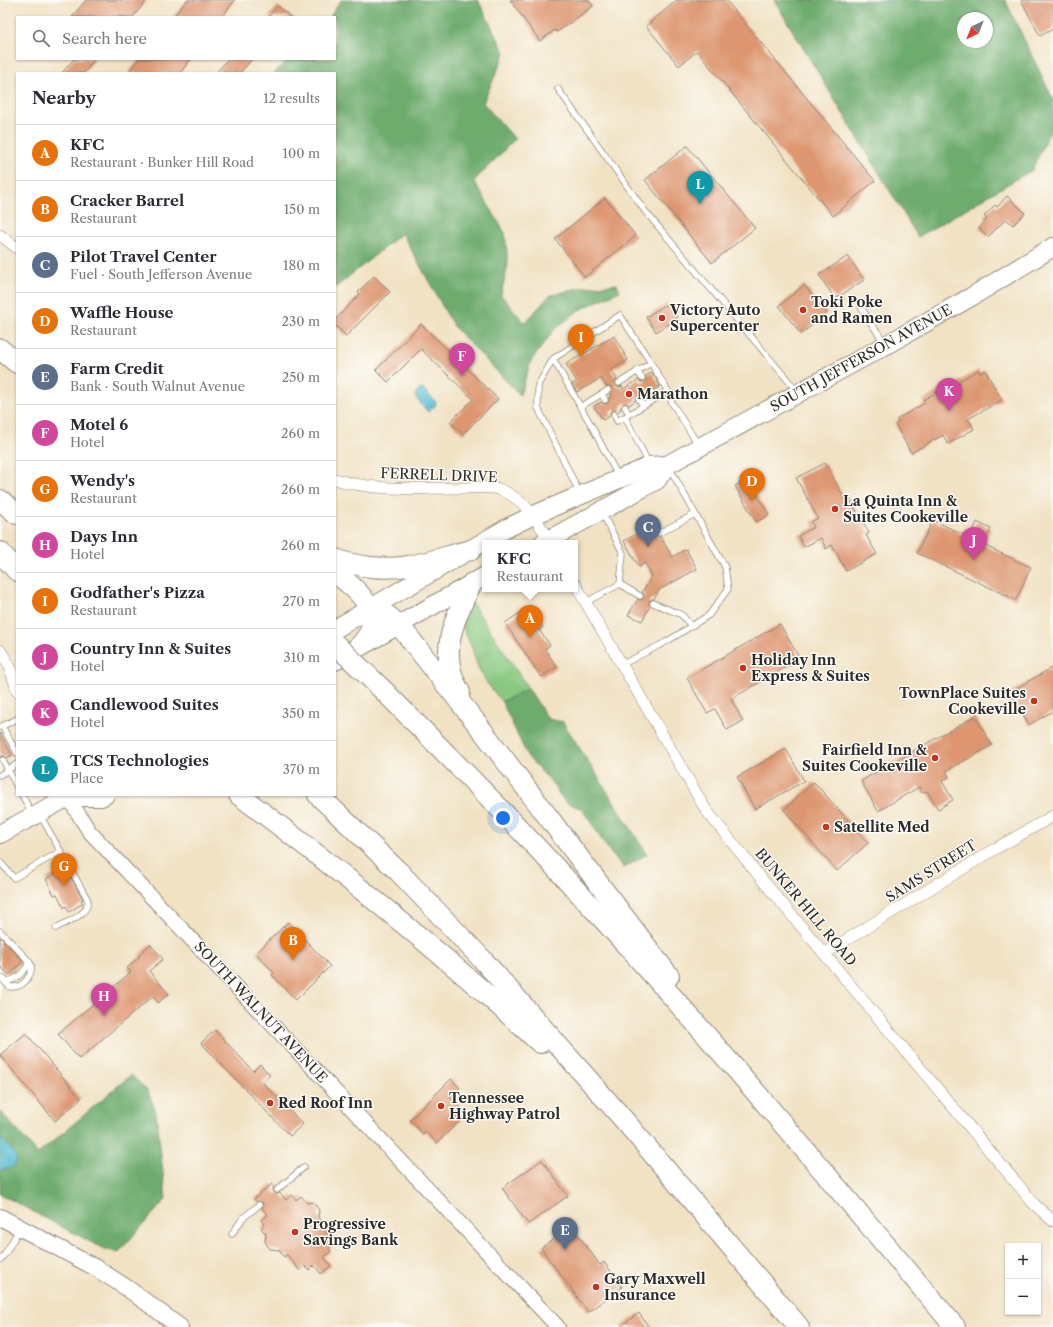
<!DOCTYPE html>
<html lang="en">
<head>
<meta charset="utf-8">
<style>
	:root { --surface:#fff; --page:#f2f2f3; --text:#2b2b33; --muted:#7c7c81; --line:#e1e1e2; --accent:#c8321e }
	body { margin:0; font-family:"Libre Caslon Text",serif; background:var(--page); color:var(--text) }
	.controls { position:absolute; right:12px; bottom:12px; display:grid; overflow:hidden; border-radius:0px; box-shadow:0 1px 3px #0004 }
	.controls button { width:36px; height:36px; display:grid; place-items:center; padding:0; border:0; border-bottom:1px solid var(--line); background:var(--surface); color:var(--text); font:20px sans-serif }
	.compass { position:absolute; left:957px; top:12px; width:36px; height:36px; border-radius:50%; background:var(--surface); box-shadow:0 1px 3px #0004; rotate:223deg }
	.you { position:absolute; left:503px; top:818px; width:14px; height:14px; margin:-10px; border:3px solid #fff; border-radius:50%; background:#1a73e8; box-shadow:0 0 0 6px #1a73e833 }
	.badge { display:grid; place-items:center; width:26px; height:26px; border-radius:50%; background:var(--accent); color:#fff; font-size:13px; font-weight:700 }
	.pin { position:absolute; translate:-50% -33px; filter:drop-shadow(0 1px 2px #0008) }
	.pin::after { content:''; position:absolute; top:21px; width:14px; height:12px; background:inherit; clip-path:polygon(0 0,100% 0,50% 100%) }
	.popup { position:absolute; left:482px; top:540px; width:96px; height:52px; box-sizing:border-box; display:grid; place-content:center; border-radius:0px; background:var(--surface); filter:drop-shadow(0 1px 3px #0005); font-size:13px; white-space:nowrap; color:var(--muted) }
	.popup b { font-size:15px; color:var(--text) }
	.popup::after { content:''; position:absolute; left:50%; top:100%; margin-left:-8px; border:8px solid transparent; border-top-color:var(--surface) }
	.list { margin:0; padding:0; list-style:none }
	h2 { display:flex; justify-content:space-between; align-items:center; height:52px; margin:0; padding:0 16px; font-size:17px }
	h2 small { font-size:13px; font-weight:400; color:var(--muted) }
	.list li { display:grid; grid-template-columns:26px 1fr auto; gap:12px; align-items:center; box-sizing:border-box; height:56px; padding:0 16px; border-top:1px solid var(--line) }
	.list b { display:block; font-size:15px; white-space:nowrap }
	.list p { margin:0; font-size:13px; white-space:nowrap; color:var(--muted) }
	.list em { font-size:13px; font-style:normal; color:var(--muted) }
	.icon { flex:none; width:22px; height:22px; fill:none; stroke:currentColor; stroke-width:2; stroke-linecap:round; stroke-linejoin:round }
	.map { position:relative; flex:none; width:1053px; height:1327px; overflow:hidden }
	.search { position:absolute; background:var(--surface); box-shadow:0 1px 3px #0004; left:16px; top:16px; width:320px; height:44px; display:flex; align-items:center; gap:10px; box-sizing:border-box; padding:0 14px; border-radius:0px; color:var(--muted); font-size:15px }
	.panel { position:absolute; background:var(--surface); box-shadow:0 1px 3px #0004; left:16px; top:72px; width:320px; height:724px; border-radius:0px }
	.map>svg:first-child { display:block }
</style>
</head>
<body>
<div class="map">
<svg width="1053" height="1327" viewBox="0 0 1053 1327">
	<rect width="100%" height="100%" fill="#fdfcf7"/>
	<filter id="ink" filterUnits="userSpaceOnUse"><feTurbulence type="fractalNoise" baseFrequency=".025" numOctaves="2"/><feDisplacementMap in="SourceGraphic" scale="8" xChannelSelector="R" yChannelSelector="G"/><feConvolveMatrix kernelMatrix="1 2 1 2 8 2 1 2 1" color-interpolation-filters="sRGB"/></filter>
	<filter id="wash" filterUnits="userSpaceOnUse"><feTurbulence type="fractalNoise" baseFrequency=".012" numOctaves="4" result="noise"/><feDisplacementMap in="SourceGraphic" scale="16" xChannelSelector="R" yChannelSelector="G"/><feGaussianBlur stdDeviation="0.9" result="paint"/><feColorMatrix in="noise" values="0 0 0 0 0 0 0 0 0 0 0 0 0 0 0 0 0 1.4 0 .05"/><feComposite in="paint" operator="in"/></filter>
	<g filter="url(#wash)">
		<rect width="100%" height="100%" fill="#f1e2c4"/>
		<polygon fill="#88c880" stroke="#5a7a56" points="470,600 528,688 502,702 487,683 478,667 472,648 462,626"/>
		<g fill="#6eac6e" stroke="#4c6c4c" fill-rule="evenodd">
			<polygon points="341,0 478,0 505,53 483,103 515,139 474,181 505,233 508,264 501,295 525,323 549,296 577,288 617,284 620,291 579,310 554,330 531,361 520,395 454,327 402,233 335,288 335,73 274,73 289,59 335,59 335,17 330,17"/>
			<path d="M774 0H1005L1053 99V125L1032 170 918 237ZM963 18H987V42H963Z"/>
			<polygon points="528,688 548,719 563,722 647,854 624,868 610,852 582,809 565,802 552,783 528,757 502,702"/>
			<polygon points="131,1075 147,1090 156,1111 166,1199 118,1253 102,1248 0,1194 0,1169 2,1170 13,1151 0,1138 0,1111 38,1154"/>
		</g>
		<g fill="#54bdd1" stroke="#40747e">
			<polygon points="420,389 424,390 436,402 435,406 428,412 415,397 416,393"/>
			<polygon points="0,1138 13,1151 17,1161 13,1167 2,1170 0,1169"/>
		</g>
		<g id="blocks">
			<g fill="#dd9670">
				<polygon points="86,0 147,0 133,17 72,17"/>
				<polygon points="187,0 235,0 222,17 173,17"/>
				<polygon points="510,0 588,0 593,6 557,32 555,30 540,41"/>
				<polygon points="677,0 726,0 875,181 833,216 697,51 679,66 646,26"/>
				<polygon points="1021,0 1053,0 1053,29 1040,36"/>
				<polygon points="278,6 291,17 268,17"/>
				<polygon points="74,59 95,59 84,73 62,73"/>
				<polygon points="139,59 191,59 180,73 128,73"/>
				<polygon points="228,59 252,59 240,73 216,73"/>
				<polygon points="687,146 755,228 712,263 645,180"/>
				<polygon points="1007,196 1025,213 1013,225 1006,219 988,237 979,228 987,219 984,216 995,205 997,207"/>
				<polygon points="605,198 636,236 585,277 555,239"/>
				<polygon points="848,256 864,280 835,299 819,275"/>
				<polygon points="374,276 390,292 346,336 335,325 335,320 360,294 358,292"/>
				<polygon points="804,285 827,313 801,334 779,306"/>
				<polygon points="668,303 678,319 656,332 646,317"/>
				<polygon points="421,324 498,399 463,434 450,422 473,399 421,349 388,382 376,370"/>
				<polygon points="614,336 628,360 611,370 617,379 615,381 616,386 619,387 622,386 623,389 638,380 641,382 644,382 646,379 646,376 652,372 660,386 654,390 651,388 648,388 646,391 646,394 642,397 639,395 637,396 635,401 629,405 625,403 623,404 621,407 621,409 617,412 615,410 612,410 610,413 610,416 603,420 594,406 601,402 604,404 608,403 609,398 612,396 611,393 612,390 611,387 606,386 601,378 577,392 572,384 577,382 566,364"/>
				<polygon points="978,370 980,373 985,370 1002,400 968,419 974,429 948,444 943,435 911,453 895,424 899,422 897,419 925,403 923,400 940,390 942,393 960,384 959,381"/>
				<polygon points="825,463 846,501 850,499 869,533 866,535 877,554 846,571 832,545 826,549 821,538 804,547 798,536 814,527 811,522 818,518 796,478"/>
				<polygon points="748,479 769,515 756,522 735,486"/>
				<polygon points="933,520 970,538 977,522 991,529 983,545 1031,567 1016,600 917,553"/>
				<polygon points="654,524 657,530 655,532 655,535 661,537 672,557 686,549 697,569 659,590 654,599 652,599 649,601 649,604 650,606 642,621 628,615 638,599 642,600 644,598 644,594 642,592 652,576 645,563 639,567 624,541"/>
				<polygon points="530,606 543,627 539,630 550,645 545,649 557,667 541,677 505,623"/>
				<polygon points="780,624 800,659 731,699 743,721 727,730 715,709 707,713 687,678"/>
				<polygon points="1053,667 1053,711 1029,725 1010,692"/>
				<polygon points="975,716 992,745 946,771 949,777 942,781 953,800 938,809 927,791 922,793 919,787 878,811 861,781"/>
				<polygon points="0,733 12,755 7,758 4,756 0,757"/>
				<polygon points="786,749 804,781 755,809 737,777"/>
				<polygon points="814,782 868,843 837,871 784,810"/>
				<polygon points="65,868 83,899 81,900 83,903 69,912 66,906 64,908 57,894 54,895 46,879"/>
				<polygon points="288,922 330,966 296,1000 272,975 274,973 256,953"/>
				<polygon points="0,937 23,961 9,975 0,966"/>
				<polygon points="150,944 163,959 149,971 169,994 158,1003 153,996 79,1059 58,1034 131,972 127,968 140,956 139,955"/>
				<polygon points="215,1030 253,1071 260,1064 270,1075 262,1082 303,1124 290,1136 201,1043"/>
				<polygon points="26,1033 81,1099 55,1121 0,1055"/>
				<polygon points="451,1079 460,1088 450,1097 467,1114 437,1143 425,1131 423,1134 410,1120"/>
				<polygon points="542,1160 568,1196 528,1224 502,1188"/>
				<polygon points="272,1184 274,1187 273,1189 274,1192 276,1194 280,1193 286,1200 292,1195 296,1200 301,1196 307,1203 313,1202 319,1210 318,1217 324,1224 321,1226 335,1243 329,1248 331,1251 324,1257 331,1266 321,1274 314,1265 309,1270 305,1266 300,1271 287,1255 284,1257 279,1250 270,1249 265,1242 266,1234 261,1228 265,1224 261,1220 268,1215 262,1208 263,1205 262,1202 257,1202 254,1199"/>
				<polygon points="572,1226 600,1265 604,1262 622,1287 588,1312 541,1248"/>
				<polygon points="639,1313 649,1327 620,1327"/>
			</g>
		</g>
	</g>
	<g filter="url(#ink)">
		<use href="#blocks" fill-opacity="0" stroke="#8e8678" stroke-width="1"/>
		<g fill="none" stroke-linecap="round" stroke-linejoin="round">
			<g stroke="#8e8678" stroke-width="7">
				<g id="service">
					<polyline points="558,89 645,211 797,391"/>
					<polyline points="862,309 885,344"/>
					<polyline points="553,359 591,425 618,476"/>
					<polyline points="637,371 642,378"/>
					<polyline points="619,383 651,363"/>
					<polyline points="650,392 655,399"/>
					<polyline points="602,394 605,400"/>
					<polyline points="639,399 643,406"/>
					<polyline points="580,407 608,390"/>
					<polyline points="625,407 629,414"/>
					<polyline points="614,414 617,421 625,417"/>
					<polyline points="649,464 625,417 668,391"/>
					<polyline points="580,494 538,408 538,385 553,359 620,315 651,363 668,391 672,403 699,446"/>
					<polyline points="659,533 695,514"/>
					<polyline points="620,584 640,596"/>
					<polyline points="586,602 620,584 623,553 602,513"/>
					<polyline points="653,603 682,615 691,626"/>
					<polyline points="621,665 666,642 709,615 728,589 725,567 669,467"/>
					<polyline points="2,726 17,753"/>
					<polyline points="0,727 17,719"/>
					<polyline points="3,760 17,787"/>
					<polyline points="0,775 17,764"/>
					<polyline points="22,795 32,814"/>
					<path d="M40 815 88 900C88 916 68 921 56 928"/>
					<polyline points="0,862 14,878 61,851"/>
					<path d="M0 931 27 959 28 965C22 974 10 987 0 977"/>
					<path d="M3 980 10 987C14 987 19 987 22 984 29 979 35 968 29 961"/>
					<polyline points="277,1190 304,1167"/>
					<polyline points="232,1234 243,1218 259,1205"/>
					<polyline points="0,1260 5,1254 19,1230"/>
				</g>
			</g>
			<g stroke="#8e8678" stroke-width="12">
				<g id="minor">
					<polyline points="0,235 17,248"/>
					<path d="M335 479C375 492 418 488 459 488 469 488 491 486 499 489 525 499 537 520 551 543"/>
					<polyline points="575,584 706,810 764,882 1035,1205 1053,1221"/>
					<polyline points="0,650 10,667 17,691"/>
					<polyline points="825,953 995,849 1053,816"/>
				</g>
			</g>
			<g stroke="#8e8678" stroke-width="16">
				<polyline id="tertiary" points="68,797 89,831 558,1327"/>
			</g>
			<g stroke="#8e8678" stroke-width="18">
				<polyline id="secondary" points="0,1217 96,1268 127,1288 180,1327"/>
			</g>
			<g stroke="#8e8678" stroke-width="20">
				<g id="primary">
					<polyline points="543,543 657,480 667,465"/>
					<polyline points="335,629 507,528 534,515 650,466 667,465 886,345 971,297 1053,247"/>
					<polyline points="335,661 485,576"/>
					<polyline points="0,834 68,797 101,797 105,795"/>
				</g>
			</g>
			<g stroke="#8e8678" stroke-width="22">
				<g id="motorway">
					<polyline points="0,349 17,363"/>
					<polyline points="0,500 17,514"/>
					<polyline points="0,552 17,571"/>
					<path d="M335 559C357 567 385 570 408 566 429 563 450 555 471 550"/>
					<path d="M335 573C363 593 390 620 356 649"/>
					<polyline points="369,609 388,616 399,625 482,730 669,976"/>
					<path d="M383 690C430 738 478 785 524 834 674 993 814 1160 955 1327"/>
					<path d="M460 692C437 655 454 618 472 583"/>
					<path d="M239 795C343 873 445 954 540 1043"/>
					<polyline points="318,795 399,872 482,959 624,1120 799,1327"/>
				</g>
			</g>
			<use href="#service" stroke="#fff" stroke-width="5.5"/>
			<use href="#minor" stroke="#fff" stroke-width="11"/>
			<use href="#tertiary" stroke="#fff" stroke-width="14"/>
			<use href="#secondary" stroke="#fff" stroke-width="16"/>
			<use href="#primary" stroke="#fff" stroke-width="18"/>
			<use href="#motorway" stroke="#fff" stroke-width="20"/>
			<g stroke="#8e8678" stroke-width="22" stroke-linecap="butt">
				<polyline id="motorway-bridge" points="335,644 383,690"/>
			</g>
			<use href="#motorway-bridge" stroke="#fff" stroke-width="20"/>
		</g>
	</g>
	<g fill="#c8321e" stroke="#fdfcf7" stroke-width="1.5">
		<circle cx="803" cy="310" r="4"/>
		<circle cx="662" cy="318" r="4"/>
		<circle cx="629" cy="394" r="4"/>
		<circle cx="835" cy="509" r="4"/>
		<circle cx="743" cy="668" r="4"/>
		<circle cx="1034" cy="701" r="4"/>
		<circle cx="935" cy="758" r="4"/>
		<circle cx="826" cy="827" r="4"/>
		<circle cx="270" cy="1103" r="4"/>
		<circle cx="441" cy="1106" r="4"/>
		<circle cx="295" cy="1232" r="4"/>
		<circle cx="596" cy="1287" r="4"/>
	</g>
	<g text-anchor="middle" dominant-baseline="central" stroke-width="3" stroke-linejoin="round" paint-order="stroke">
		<g font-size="14" font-weight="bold" fill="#2b2b2b" stroke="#fdfcf7" text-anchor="start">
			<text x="811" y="302">Toki Poke<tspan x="811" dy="16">and Ramen</tspan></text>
			<text x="670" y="310">Victory Auto<tspan x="670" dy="16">Supercenter</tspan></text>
			<text x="637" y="394">Marathon</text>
			<text x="843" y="501">La Quinta Inn &amp;<tspan x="843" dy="16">Suites Cookeville</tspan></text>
			<text x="751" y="660">Holiday Inn<tspan x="751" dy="16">Express &amp; Suites</tspan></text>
			<text x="1026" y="693" text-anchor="end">TownPlace Suites<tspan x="1026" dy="16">Cookeville</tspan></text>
			<text x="927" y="750" text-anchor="end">Fairfield Inn &amp;<tspan x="927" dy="16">Suites Cookeville</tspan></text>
			<text x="834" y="827">Satellite Med</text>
			<text x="449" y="1098">Tennessee<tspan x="449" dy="16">Highway Patrol</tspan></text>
			<text x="278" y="1103">Red Roof Inn</text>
			<text x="303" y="1224">Progressive<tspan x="303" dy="16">Savings Bank</tspan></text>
			<text x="604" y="1279">Gary Maxwell<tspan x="604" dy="16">Insurance</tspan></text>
		</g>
		<g font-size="14" fill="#2b2b2b" stroke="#fdfcf7">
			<text transform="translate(861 358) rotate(-29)">SOUTH JEFFERSON AVENUE</text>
			<text transform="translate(439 475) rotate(2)">FERRELL DRIVE</text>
			<text transform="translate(931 871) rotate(-32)">SAMS STREET</text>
			<text transform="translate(806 907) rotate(50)">BUNKER HILL ROAD</text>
			<text transform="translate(261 1012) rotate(47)">SOUTH WALNUT AVENUE</text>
		</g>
	</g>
</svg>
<div class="controls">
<button>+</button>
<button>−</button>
</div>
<svg class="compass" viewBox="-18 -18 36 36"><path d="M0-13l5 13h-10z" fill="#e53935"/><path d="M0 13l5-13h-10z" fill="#7c7c81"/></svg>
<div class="you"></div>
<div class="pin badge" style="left:530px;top:638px;background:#e8710a">A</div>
<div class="popup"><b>KFC</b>Restaurant</div>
<div class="pin badge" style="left:293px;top:960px;background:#e8710a">B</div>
<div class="pin badge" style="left:648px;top:547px;background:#5c6f8a">C</div>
<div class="pin badge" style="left:752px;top:501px;background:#e8710a">D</div>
<div class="pin badge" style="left:565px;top:1250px;background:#5c6f8a">E</div>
<div class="pin badge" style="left:462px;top:376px;background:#d1479c">F</div>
<div class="pin badge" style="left:64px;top:886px;background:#e8710a">G</div>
<div class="pin badge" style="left:104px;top:1016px;background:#d1479c">H</div>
<div class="pin badge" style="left:581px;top:357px;background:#e8710a">I</div>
<div class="pin badge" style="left:974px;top:560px;background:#d1479c">J</div>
<div class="pin badge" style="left:949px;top:411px;background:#d1479c">K</div>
<div class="pin badge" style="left:700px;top:204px;background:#0f9aa8">L</div>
<div class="search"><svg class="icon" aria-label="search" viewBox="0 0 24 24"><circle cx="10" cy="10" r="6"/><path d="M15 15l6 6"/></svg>Search here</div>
<section class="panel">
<h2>Nearby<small>12 results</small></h2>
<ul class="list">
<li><span class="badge" style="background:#e8710a">A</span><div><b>KFC</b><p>Restaurant · Bunker Hill Road</p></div><em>100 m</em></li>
<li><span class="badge" style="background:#e8710a">B</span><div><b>Cracker Barrel</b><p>Restaurant</p></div><em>150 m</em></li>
<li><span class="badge" style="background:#5c6f8a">C</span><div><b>Pilot Travel Center</b><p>Fuel · South Jefferson Avenue</p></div><em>180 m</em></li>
<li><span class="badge" style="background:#e8710a">D</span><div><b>Waffle House</b><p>Restaurant</p></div><em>230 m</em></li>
<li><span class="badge" style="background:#5c6f8a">E</span><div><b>Farm Credit</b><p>Bank · South Walnut Avenue</p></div><em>250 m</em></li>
<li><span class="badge" style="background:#d1479c">F</span><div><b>Motel 6</b><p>Hotel</p></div><em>260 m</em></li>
<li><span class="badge" style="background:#e8710a">G</span><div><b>Wendy's</b><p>Restaurant</p></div><em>260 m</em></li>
<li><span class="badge" style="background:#d1479c">H</span><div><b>Days Inn</b><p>Hotel</p></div><em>260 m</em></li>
<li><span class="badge" style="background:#e8710a">I</span><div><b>Godfather's Pizza</b><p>Restaurant</p></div><em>270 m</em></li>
<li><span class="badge" style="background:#d1479c">J</span><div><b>Country Inn &amp; Suites</b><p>Hotel</p></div><em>310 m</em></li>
<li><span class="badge" style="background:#d1479c">K</span><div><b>Candlewood Suites</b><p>Hotel</p></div><em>350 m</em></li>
<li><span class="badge" style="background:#0f9aa8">L</span><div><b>TCS Technologies</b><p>Place</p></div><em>370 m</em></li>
</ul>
</section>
</div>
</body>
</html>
